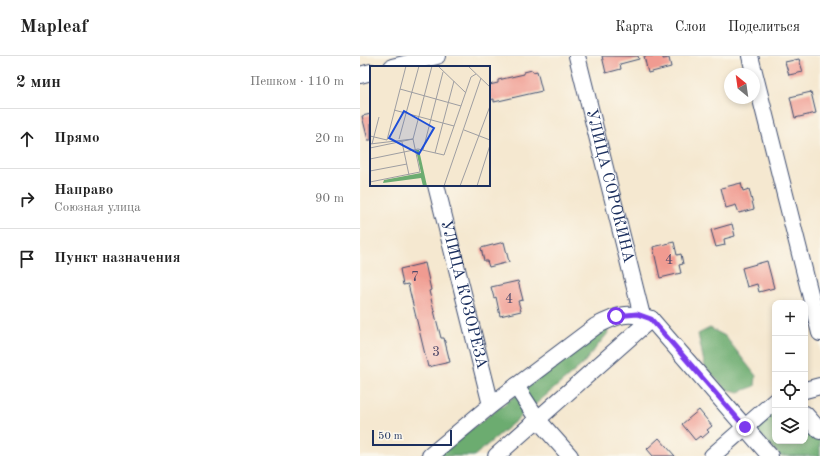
<!DOCTYPE html>
<html lang="ru">
<head>
<meta charset="utf-8">
<style>
	:root { --surface:#fff; --page:#f2f2f2; --text:#222; --muted:#767676; --line:#e0e0e0 }
	body { margin:0; font-family:"Old Standard TT",serif; background:var(--page); color:var(--text) }
	.controls { position:absolute; right:12px; bottom:12px; display:grid; overflow:hidden; border-radius:8px; box-shadow:0 2px 6px #0003 }
	.controls button { width:36px; height:36px; display:grid; place-items:center; padding:0; border:0; border-bottom:1px solid var(--line); background:var(--surface); color:var(--text); font:20px sans-serif }
	.compass { position:absolute; left:364px; top:12px; width:36px; height:36px; border-radius:50%; background:var(--surface); box-shadow:0 2px 6px #0003; rotate:331deg }
	.scale { position:absolute; left:12px; bottom:10px; width:80px; box-sizing:border-box; padding-left:4px; border:2px solid #1b2f5e; border-top:0; font-size:11px; line-height:14px; white-space:nowrap; color:#1b2f5e; -webkit-text-stroke:3px #fbf7ec; paint-order:stroke }
	.stop { position:absolute; width:12px; height:12px; margin:-9px; border:3px solid #7c3aed; border-radius:50%; background:#fff }
	.stop.end { background:#7c3aed; border-color:#fff; box-shadow:0 1px 4px #0008 }
	.list { margin:0; padding:0; list-style:none }
	h2 { display:flex; justify-content:space-between; align-items:center; height:52px; margin:0; padding:0 16px; font-size:17px }
	h2 small { font-size:13px; font-weight:400; color:var(--muted) }
	.list li { display:grid; grid-template-columns:26px 1fr auto; gap:12px; align-items:center; box-sizing:border-box; height:60px; padding:0 16px; border-top:1px solid var(--line) }
	.list b { display:block; font-size:15px; white-space:nowrap }
	.list p { margin:0; font-size:13px; white-space:nowrap; color:var(--muted) }
	.list em { font-size:13px; font-style:normal; color:var(--muted) }
	.icon { flex:none; width:22px; height:22px; fill:none; stroke:currentColor; stroke-width:2; stroke-linecap:round; stroke-linejoin:round }
	.map { position:relative; flex:none; width:460px; height:400px; overflow:hidden }
	header { display:flex; align-items:center; gap:24px; box-sizing:border-box; height:56px; padding:0 20px; background:var(--surface); border-bottom:1px solid var(--line) }
	header strong { font-size:19px }
	nav { display:flex; gap:22px; margin-inline-start:auto; font-size:14px }
	main { display:flex }
	aside { flex:1; background:var(--surface) }
	.map>svg:first-child { display:block }
</style>
</head>
<body>
<header>
<strong>Mapleaf</strong>
<nav><a>Карта</a><a>Слои</a><a>Поделиться</a></nav>
</header>
<main>
<aside>
<h2>2 мин<small>Пешком · 110 m</small></h2>
<ul class="list">
<li><svg class="icon" aria-label="ahead" viewBox="0 0 24 24"><path d="M12 20V5M6 11l6-6 6 6"/></svg><div><b>Прямо</b></div><em>20 m</em></li>
<li><svg class="icon" aria-label="right" viewBox="0 0 24 24"><path d="M7 20v-9h11M14 6l5 5-5 5"/></svg><div><b>Направо</b><p>Союзная улица</p></div><em>90 m</em></li>
<li><svg class="icon" aria-label="arrive" viewBox="0 0 24 24"><path d="M6 21V4h12l-3 4 3 4H6"/></svg><div><b>Пункт назначения</b></div></li>
</ul>
</aside>
<div class="map">
<svg width="460" height="400" viewBox="0 0 460 400">
	<rect width="100%" height="100%" fill="#fbf7ec"/>
	<filter id="ink" filterUnits="userSpaceOnUse"><feTurbulence type="fractalNoise" baseFrequency=".025" numOctaves="2"/><feDisplacementMap in="SourceGraphic" scale="8" xChannelSelector="R" yChannelSelector="G"/><feConvolveMatrix kernelMatrix="1 2 1 2 8 2 1 2 1" color-interpolation-filters="sRGB"/></filter>
	<filter id="wash" filterUnits="userSpaceOnUse"><feTurbulence type="fractalNoise" baseFrequency=".012" numOctaves="4" result="noise"/><feDisplacementMap in="SourceGraphic" scale="16" xChannelSelector="R" yChannelSelector="G"/><feGaussianBlur stdDeviation="0.9" result="paint"/><feColorMatrix in="noise" values="0 0 0 0 0 0 0 0 0 0 0 0 0 0 0 0 0 1.4 0 .05"/><feComposite in="paint" operator="in"/></filter>
	<g filter="url(#wash)">
		<rect width="100%" height="100%" fill="#f5e8d0"/>
		<g fill="#6cac70" stroke="#446e67">
			<polygon points="247,271 248,277 222,309 114,400 75,400"/>
			<polygon points="350,272 365,280 396,320 395,330 379,336 366,333 345,311 338,278"/>
			<polygon points="415,354 415,385 445,385 445,368 460,385 460,400 420,400 395,372"/>
		</g>
		<g id="blocks">
			<g fill="#f09b91">
				<polygon points="242,0 278,0 279,3 260,8 261,13 246,17"/>
				<polygon points="284,0 303,0 303,3 309,2 311,11 288,17"/>
				<polygon points="439,3 443,16 429,19 425,6"/>
				<polygon points="172,14 173,16 177,15 182,35 134,46 134,43 129,44 129,29 138,27 138,24 164,18 164,16"/>
				<polygon points="451,36 456,57 435,62 430,41"/>
				<polygon points="11,58 11,84 8,84 2,60"/>
				<polygon points="381,127 383,135 389,133 394,153 379,157 376,149 366,152 361,132"/>
				<polygon points="372,168 375,180 364,183 365,189 356,191 351,174"/>
				<polygon points="144,186 149,206 129,211 127,205 124,205 121,192"/>
				<polygon points="314,186 317,199 321,198 323,208 319,209 321,217 300,222 293,191"/>
				<polygon points="407,205 414,232 399,236 397,228 387,231 382,212"/>
				<polygon points="65,207 71,234 69,235 81,282 84,282 90,306 68,311 48,228 43,229 40,213"/>
				<polygon points="158,225 163,244 158,245 161,255 140,260 136,241 134,242 131,231"/>
				<polygon points="339,354 352,370 347,374 349,376 342,382 340,380 335,384 322,368"/>
				<polygon points="299,382 315,400 293,400 287,393"/>
			</g>
		</g>
	</g>
	<g filter="url(#ink)">
		<use href="#blocks" fill-opacity="0" stroke="#3c4b6f" stroke-width="1"/>
		<g fill="none" stroke-linecap="round" stroke-linejoin="round">
			<g stroke="#3c4b6f" stroke-width="18">
				<g id="minor">
					<path id="s1" d="M217 0 282 260"/>
					<polyline points="390,0 460,277"/>
					<polyline points="32,11 77,0"/>
					<polyline points="0,19 11,16"/>
					<path id="s2" d="M76 129 131 349"/>
					<polyline points="291,263 410,400"/>
					<polyline points="156,330 178,364 210,400"/>
					<polyline points="445,334 460,330"/>
					<polyline points="445,358 460,375"/>
					<path d="M70 400 131 349 236 270C258 259 267 255 291 263"/>
					<polyline points="136,400 291,263"/>
					<polyline points="352,400 415,345"/>
				</g>
			</g>
			<use href="#minor" stroke="#fff" stroke-width="16"/>
		</g>
	</g>
	<g fill="none" stroke-linecap="round" stroke-linejoin="round" filter="url(#ink)">
		<polyline stroke="#7c3aed" stroke-width="5" points="256,260 277,258 291,263 385,371"/>
	</g>
	<g text-anchor="middle" dominant-baseline="central" stroke-width="3.5" stroke-linejoin="round" paint-order="stroke">
		<g font-size="14" fill="#504a6b">
			<text x="309" y="204">4</text>
			<text x="55" y="221">7</text>
			<text x="149" y="243">4</text>
			<text x="76" y="296">3</text>
		</g>
		<g font-size="16" fill="#1b2f5e" stroke="#fbf7ec">
			<text stroke="none"><textPath href="#s1" startOffset="134">УЛИЦА СОРОКИНА</textPath></text>
			<text stroke="none"><textPath href="#s2" startOffset="113">УЛИЦА КОЗОРЕЗА</textPath></text>
		</g>
	</g>
	<g transform="translate(10 10)">
		<rect width="120" height="120" fill="#f5e8d0"/>
		<path d="M46 84H49L57 120H53L51 112 13 117 14 114 51 107Z" fill="#6cac70"/>
		<path fill="none" stroke="#9e9ea2" stroke-width="1" d="M68 0 96 27M98 0 120 21M30 23 91 40M24 44 84 60M94 64 120 74M0 70 17 74 36 0M29 73 49 0M43 73 62 0M32 76 39 109M0 78 43 73M2 78 9 51M0 82 43 73M53 84 73 6M34 86 48 83 74 89 101 11 106 8M65 87 84 15M0 93 34 86M0 105 37 98M0 116 50 106 43 73M74 120 111 12M90 120 120 40M107 120 120 79"/>
		<path fill="#1d4ed8" fill-opacity="0.15" stroke="#1d4ed8" stroke-width="2" d="M34 45 64 62 49 88 19 72Z"/>
		<rect width="120" height="120" fill="none" stroke="#1b2f5e" stroke-width="2"/>
	</g>
</svg>
<div class="controls">
<button>+</button>
<button>−</button>
<button><svg class="icon" aria-label="locate" viewBox="0 0 24 24"><circle cx="12" cy="12" r="6"/><path d="M12 2v4M12 18v4M2 12h4M18 12h4"/></svg></button>
<button><svg class="icon" aria-label="layers" viewBox="0 0 24 24"><path d="M12 4l9 5-9 5-9-5zM3 14l9 5 9-5"/></svg></button>
</div>
<svg class="compass" viewBox="-18 -18 36 36"><path d="M0-13l5 13h-10z" fill="#e53935"/><path d="M0 13l5-13h-10z" fill="#767676"/></svg>
<div class="scale">50 m</div>
<div class="stop" style="left:256px;top:260px"></div>
<div class="stop end" style="left:385px;top:371px"></div>
</div>
</main>
</body>
</html>
